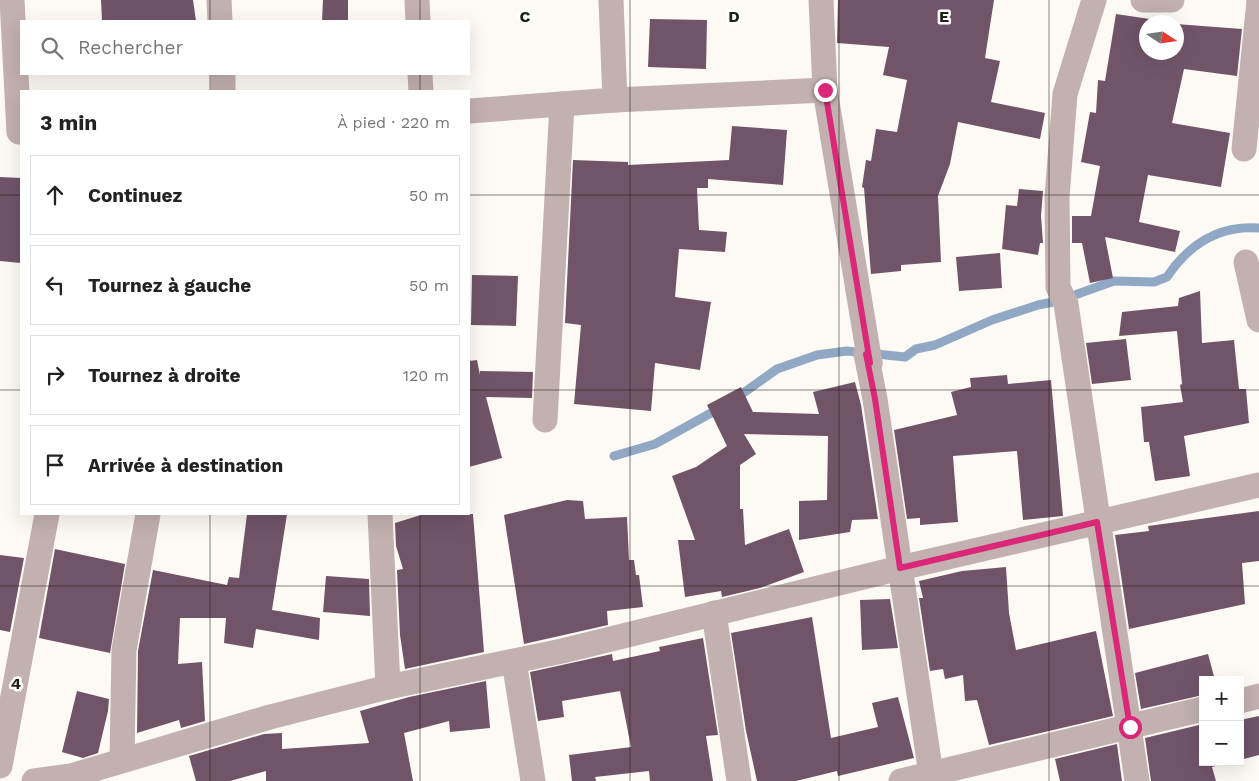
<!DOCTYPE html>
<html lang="fr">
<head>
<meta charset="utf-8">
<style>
	:root { --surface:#fff; --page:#f6f6f6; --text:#222; --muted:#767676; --line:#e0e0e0 }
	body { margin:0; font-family:"Work Sans",sans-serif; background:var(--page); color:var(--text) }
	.controls { position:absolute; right:15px; bottom:15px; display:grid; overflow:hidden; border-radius:0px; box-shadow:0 5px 20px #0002 }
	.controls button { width:45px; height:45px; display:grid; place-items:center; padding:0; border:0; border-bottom:1px solid var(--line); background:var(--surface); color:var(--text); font:25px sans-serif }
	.compass { position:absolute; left:1139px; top:15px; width:45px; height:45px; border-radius:50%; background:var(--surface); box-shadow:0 5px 20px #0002; rotate:102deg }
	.stop { position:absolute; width:15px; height:15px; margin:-11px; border:4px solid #db2777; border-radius:50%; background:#fff }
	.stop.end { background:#db2777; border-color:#fff; box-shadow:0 1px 5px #0008 }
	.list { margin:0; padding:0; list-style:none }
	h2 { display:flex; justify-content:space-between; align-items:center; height:65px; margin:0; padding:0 20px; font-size:21px }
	h2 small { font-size:16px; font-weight:400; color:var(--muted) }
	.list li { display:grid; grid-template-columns:32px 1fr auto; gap:15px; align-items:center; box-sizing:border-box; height:80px; margin:0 10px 10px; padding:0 10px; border:1px solid var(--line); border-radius:0px }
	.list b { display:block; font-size:19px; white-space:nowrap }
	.list em { font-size:16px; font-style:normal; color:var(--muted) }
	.icon { flex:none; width:28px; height:28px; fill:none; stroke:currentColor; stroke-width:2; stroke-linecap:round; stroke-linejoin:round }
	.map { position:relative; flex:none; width:1259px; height:781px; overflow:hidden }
	.search { position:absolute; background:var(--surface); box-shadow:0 5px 20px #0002; left:20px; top:20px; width:450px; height:55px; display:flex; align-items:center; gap:12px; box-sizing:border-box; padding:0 18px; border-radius:0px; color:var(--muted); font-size:19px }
	.panel { position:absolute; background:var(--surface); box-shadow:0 5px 20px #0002; left:20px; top:90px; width:450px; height:425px; border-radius:0px }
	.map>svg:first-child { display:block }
</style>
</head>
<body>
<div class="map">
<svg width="1259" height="781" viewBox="0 0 1259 781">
	<rect width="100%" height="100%" fill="#fdfaf5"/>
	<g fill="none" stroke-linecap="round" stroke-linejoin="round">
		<g stroke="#90a8c4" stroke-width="9">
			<path d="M735 399 777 369 817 355 847 351 905 357 916 349 935 345 992 320 1038 305 1058 301 1114 281 1154 282 1167 277C1189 244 1219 225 1259 228"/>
			<polyline points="614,456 655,444 720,408"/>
		</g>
	</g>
	<g fill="#715468">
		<polygon points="101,0 193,0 196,21 102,21"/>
		<polygon points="323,0 348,0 348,21 322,21"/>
		<polygon points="838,0 994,0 985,58 1000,61 991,102 1045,113 1040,139 958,122 950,164 938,196 941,262 901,265 901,271 871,274 864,188 862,187 866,160 871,161 876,129 897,132 907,80 883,75 889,47 837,43"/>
		<polygon points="1116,14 1170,22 1146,22 1146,52 1176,52 1176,24 1242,29 1237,76 1184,69 1172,123 1230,133 1221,187 1148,175 1139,222 1180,231 1175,252 1105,237 1113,278 1090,283 1082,243 1072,243 1072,216 1091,216 1100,166 1081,162 1090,112 1096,113 1098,80 1105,81"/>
		<polygon points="650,19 707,20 706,69 648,67"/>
		<polygon points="732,126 787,130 783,185 708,179 708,188 697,188 699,230 727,232 725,252 679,249 675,297 711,302 700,370 655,363 651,411 574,404 581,325 565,323 573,160 628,162 628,165 729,160"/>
		<polygon points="0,177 21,178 21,263 0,261"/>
		<polygon points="1019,189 1043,191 1041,216 1043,243 1040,243 1038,255 1002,249 1006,205 1017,206"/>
		<polygon points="1000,253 1002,288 959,291 956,257"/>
		<polygon points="472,275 518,276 516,326 471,325"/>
		<polygon points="1200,291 1202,343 1234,340 1239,389 1246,389 1249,423 1184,436 1190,476 1155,481 1149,442 1144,442 1141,407 1183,402 1180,385 1182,384 1177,331 1119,336 1122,312 1178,306 1179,298"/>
		<polygon points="1126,339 1131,380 1092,384 1086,343"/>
		<polygon points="477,360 480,375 480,371 533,372 532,398 486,397 502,458 469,467 469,361"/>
		<polygon points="1007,375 1008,384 1051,380 1063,516 1023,520 1017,451 953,456 958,522 920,525 920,518 907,519 894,430 957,415 951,392 971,387 970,378"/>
		<polygon points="855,382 861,405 878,519 852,520 850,532 799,540 799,501 827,500 828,436 744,434 756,454 740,465 740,509 743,509 745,545 789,529 804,572 760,588 722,597 721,591 685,597 678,540 695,540 672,476 696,467 727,446 707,405 741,387 753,412 819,414 813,392"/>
		<polygon points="567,500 583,501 585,519 627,517 629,560 634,560 636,575 639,575 643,607 607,611 608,625 524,644 504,515"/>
		<polygon points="1259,511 1259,561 1242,563 1245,604 1129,629 1115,535 1149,531 1148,526"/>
		<polygon points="247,514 287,514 272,610 320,618 319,640 256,629 253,648 224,643 226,618 180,618 178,664 202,662 205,721 181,728 179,720 137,733 138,651 153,570 227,585 229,577 239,578"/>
		<polygon points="424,514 473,514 484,652 405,669 400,635 397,570 403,569 396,546 395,523"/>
		<polygon points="55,549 125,564 110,653 39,638"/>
		<polygon points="0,555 24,558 10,632 0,630"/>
		<polygon points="1006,567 1009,613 1016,650 1096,631 1113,716 989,745 977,700 965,701 963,675 945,679 943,669 930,671 919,598 923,598 919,581 962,571"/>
		<polygon points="326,576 369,579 370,616 323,612"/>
		<polygon points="890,599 898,648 862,650 860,600"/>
		<polygon points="812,617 831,738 878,727 872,703 898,697 914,758 838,776 837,771 796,781 757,781 746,731 731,633"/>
		<polygon points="703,638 718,735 706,736 713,781 650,781 649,771 595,777 596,781 572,781 569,755 631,747 620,691 562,701 564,717 538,721 530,672 612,654 613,661 660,651 659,647"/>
		<polygon points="1208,654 1215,680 1203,680 1203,695 1141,709 1135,673"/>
		<polygon points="486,681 490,728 450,732 449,721 404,733 413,781 266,781 266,771 230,781 196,781 189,756 264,734 282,733 282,749 369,743 360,711 409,697"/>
		<polygon points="77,691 109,699 108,711 98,753 83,758 62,752"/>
		<polygon points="1259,716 1259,755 1240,760 1240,720"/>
		<polygon points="1203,724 1203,762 1230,762 1212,767 1216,781 1151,781 1145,738"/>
		<polygon points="1117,744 1122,781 1060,781 1055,759"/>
	</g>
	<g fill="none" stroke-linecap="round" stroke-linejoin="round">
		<g stroke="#c3b0b1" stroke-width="25">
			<polyline points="12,0 19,132"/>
			<polyline points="219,0 220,21"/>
			<polyline points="417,0 418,21"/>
			<polyline points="611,0 615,100"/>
			<polyline points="821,0 825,90 870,363"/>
			<polyline points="1094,0 1065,94 1057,197 1058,287 1066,304 1137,781"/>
			<polyline points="1143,0 1172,0"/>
			<polyline points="223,74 223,91"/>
			<polyline points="420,74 421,91"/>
			<polyline points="469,111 615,100 825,90"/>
			<polyline points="1244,149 1259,1"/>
			<polyline points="1246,262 1259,320"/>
			<polyline points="870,363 866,354 875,399 932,781"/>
			<polyline points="545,420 562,104"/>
			<polyline points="380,514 388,687"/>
			<polyline points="714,613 739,781"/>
			<polyline points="514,661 533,781"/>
			<polyline points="1240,701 1259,696"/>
			<polyline points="122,759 124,650 148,514"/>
			<polyline points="0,766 47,514"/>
			<polyline points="34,781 71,776 270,717 388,687 562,651 900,568 1259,485"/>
			<polyline points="901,781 1203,709"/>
		</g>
	</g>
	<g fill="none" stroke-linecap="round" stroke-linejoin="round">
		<polyline stroke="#db2777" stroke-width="6" points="825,90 870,363 866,354 875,399 900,568 1097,522 1130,727"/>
	</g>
	<path fill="none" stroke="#241e15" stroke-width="1" stroke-opacity="0.55" d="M210 0V21M420 0V21M630 0V781M839 0V781M1049 0V781M210 74V91M420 74V91M0 195H21M469 195H1259M0 390H21M469 390H1259M210 514V781M420 514V781M0 586H1259"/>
	<g font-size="16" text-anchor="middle" font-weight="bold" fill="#241e15" stroke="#fff" stroke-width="5" stroke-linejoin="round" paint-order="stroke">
		<text x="525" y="22">C</text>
		<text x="734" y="22">D</text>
		<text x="944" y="22">E</text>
		<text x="16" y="689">4</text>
	</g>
</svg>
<div class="controls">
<button>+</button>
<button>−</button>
</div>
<svg class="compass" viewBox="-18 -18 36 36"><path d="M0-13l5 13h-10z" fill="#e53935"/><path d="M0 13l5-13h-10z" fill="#767676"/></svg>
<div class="stop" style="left:1130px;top:727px"></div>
<div class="stop end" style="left:825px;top:90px"></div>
<div class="search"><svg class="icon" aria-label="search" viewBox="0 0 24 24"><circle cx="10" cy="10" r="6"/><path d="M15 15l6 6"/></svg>Rechercher</div>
<section class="panel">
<h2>3 min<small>À pied · 220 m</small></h2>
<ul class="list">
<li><svg class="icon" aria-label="ahead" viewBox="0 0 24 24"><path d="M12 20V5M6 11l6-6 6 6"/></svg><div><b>Continuez</b></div><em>50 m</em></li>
<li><svg class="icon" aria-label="left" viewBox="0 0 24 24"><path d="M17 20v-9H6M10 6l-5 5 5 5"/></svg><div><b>Tournez à gauche</b></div><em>50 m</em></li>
<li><svg class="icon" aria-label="right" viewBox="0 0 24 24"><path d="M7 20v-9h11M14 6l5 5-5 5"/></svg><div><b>Tournez à droite</b></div><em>120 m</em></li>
<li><svg class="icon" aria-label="arrive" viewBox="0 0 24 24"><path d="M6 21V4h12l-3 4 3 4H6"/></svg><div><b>Arrivée à destination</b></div></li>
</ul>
</section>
</div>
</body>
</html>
